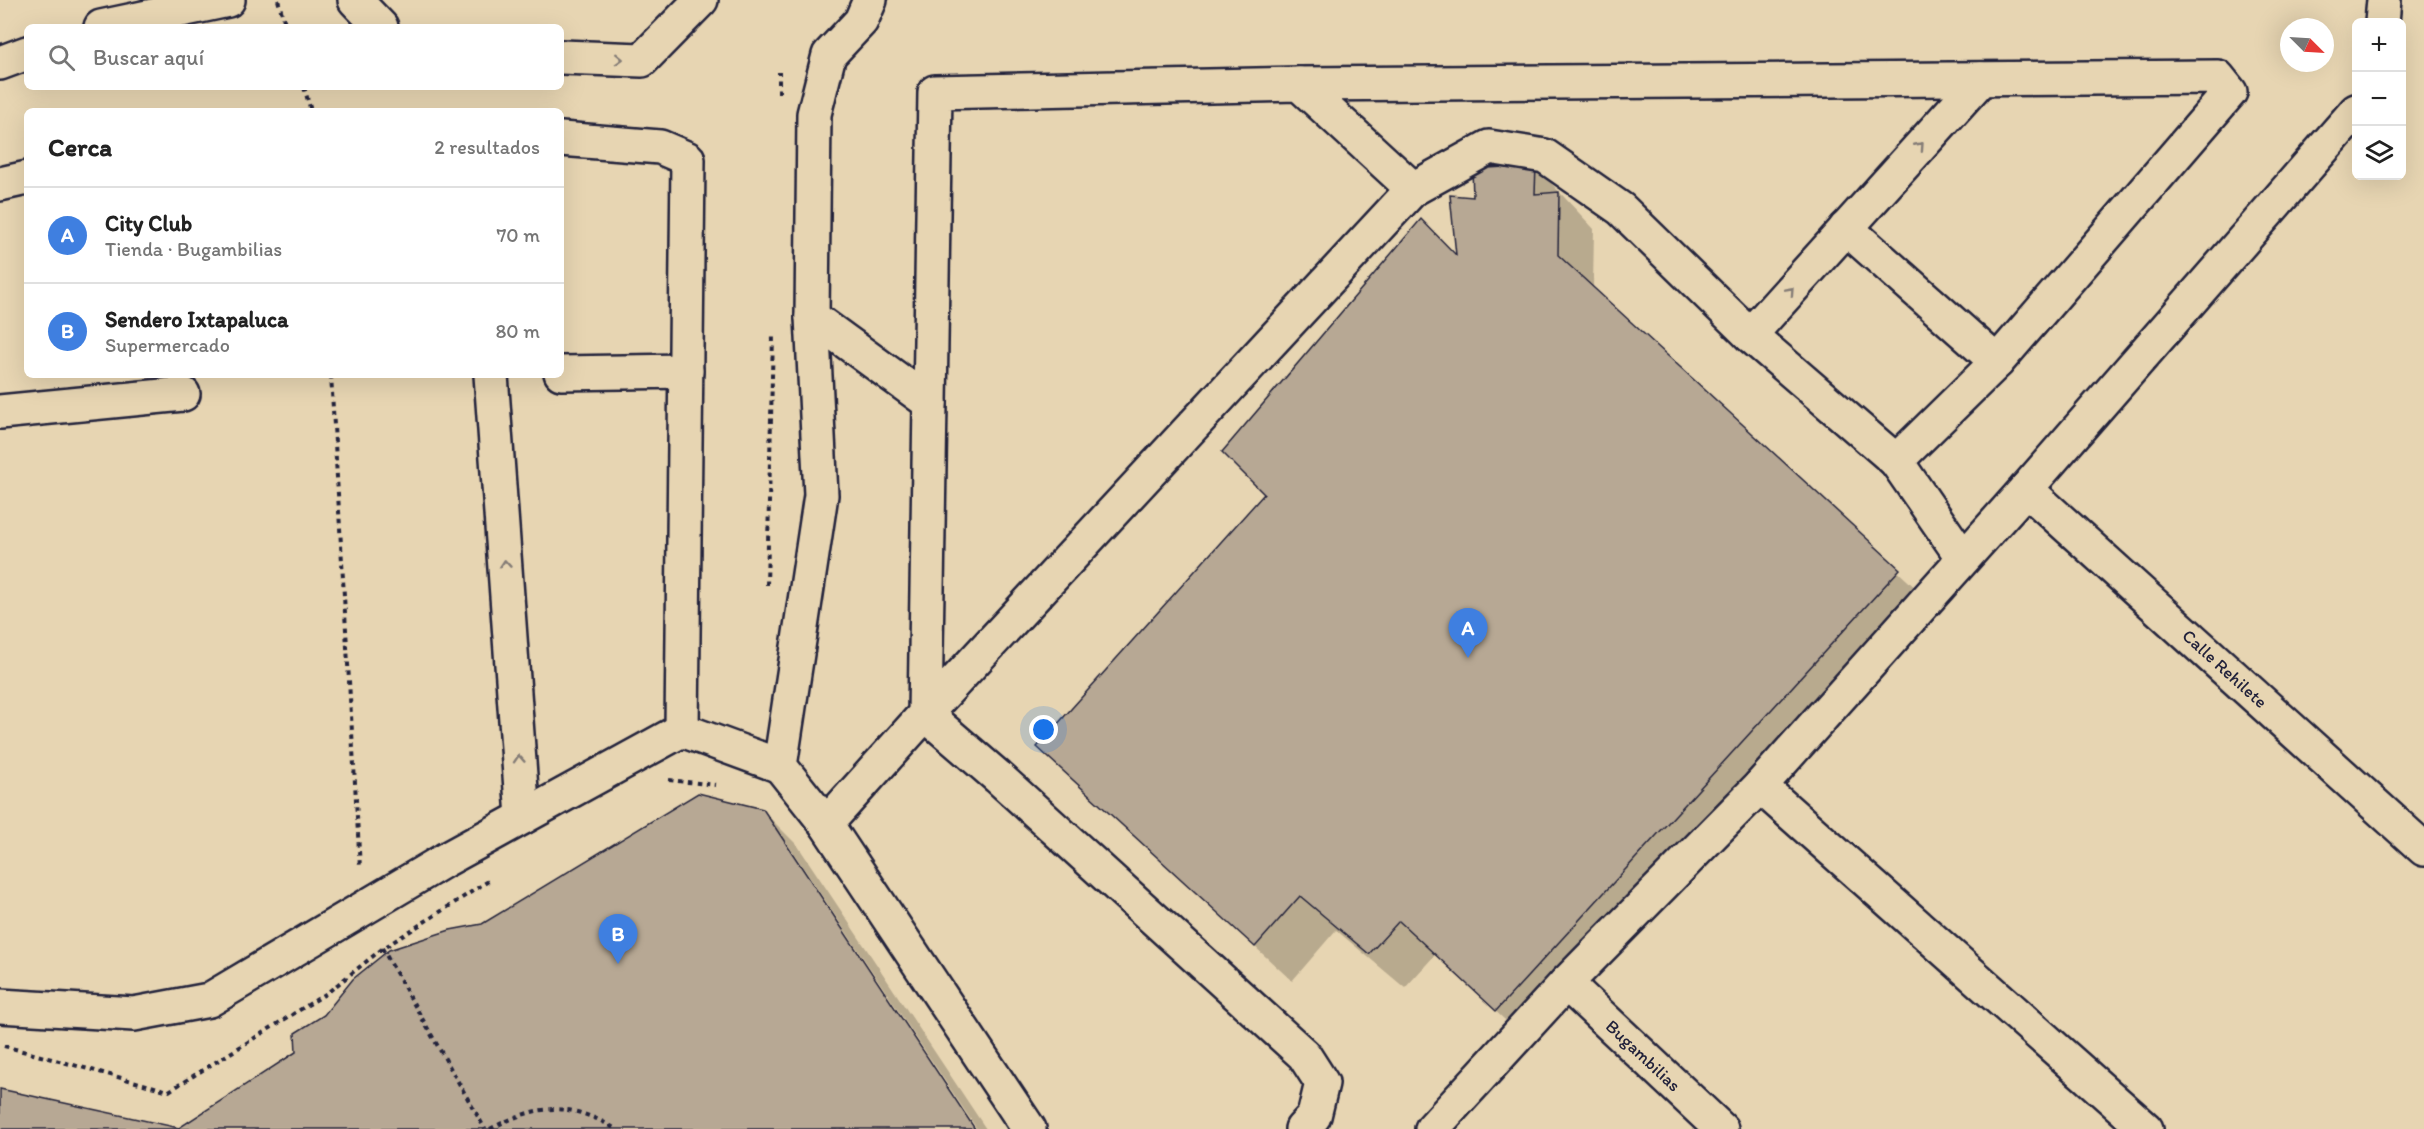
<!DOCTYPE html>
<html lang="es">
<head>
<meta charset="utf-8">
<style>
	:root { --surface:#fff; --page:#f2f2f2; --text:#222; --muted:#767676; --line:#e0e0e0; --accent:#22223b }
	body { margin:0; font-family:Itim,sans-serif; background:var(--page); color:var(--text) }
	.controls { position:absolute; right:18px; top:18px; display:grid; overflow:hidden; border-radius:9px; box-shadow:0 6px 24px #0002 }
	.controls button { width:54px; height:54px; display:grid; place-items:center; padding:0; border:0; border-bottom:2px solid var(--line); background:var(--surface); color:var(--text); font:30px sans-serif }
	.compass { position:absolute; left:2280px; top:18px; width:54px; height:54px; border-radius:50%; background:var(--surface); box-shadow:0 6px 24px #0002; rotate:114deg }
	.you { position:absolute; left:1044px; top:730px; width:21px; height:21px; margin:-15px; border:4px solid #fff; border-radius:50%; background:#1a73e8; box-shadow:0 0 0 9px #1a73e833 }
	.badge { display:grid; place-items:center; width:39px; height:39px; border-radius:50%; background:var(--accent); color:#fff; font-size:20px; font-weight:700 }
	.pin { position:absolute; translate:-50% -50px; filter:drop-shadow(0 2px 3px #0008) }
	.pin::after { content:''; position:absolute; top:32px; width:21px; height:18px; background:inherit; clip-path:polygon(0 0,100% 0,50% 100%) }
	.list { margin:0; padding:0; list-style:none }
	h2 { display:flex; justify-content:space-between; align-items:center; height:78px; margin:0; padding:0 24px; font-size:26px }
	h2 small { font-size:20px; font-weight:400; color:var(--muted) }
	.list li { display:grid; grid-template-columns:39px 1fr auto; gap:18px; align-items:center; box-sizing:border-box; height:96px; padding:0 24px; border-top:2px solid var(--line) }
	.list b { display:block; font-size:22px; white-space:nowrap }
	.list p { margin:0; font-size:20px; white-space:nowrap; color:var(--muted) }
	.list em { font-size:20px; font-style:normal; color:var(--muted) }
	.icon { flex:none; width:33px; height:33px; fill:none; stroke:currentColor; stroke-width:2; stroke-linecap:round; stroke-linejoin:round }
	.map { position:relative; flex:none; width:2424px; height:1129px; overflow:hidden }
	.search { position:absolute; background:var(--surface); box-shadow:0 6px 24px #0002; left:24px; top:24px; width:540px; height:66px; display:flex; align-items:center; gap:15px; box-sizing:border-box; padding:0 21px; border-radius:9px; color:var(--muted); font-size:22px }
	.panel { position:absolute; background:var(--surface); box-shadow:0 6px 24px #0002; left:24px; top:108px; width:540px; height:270px; border-radius:9px }
	.map>svg:first-child { display:block }
</style>
</head>
<body>
<div class="map">
<svg width="2424" height="1129" viewBox="0 0 2424 1129">
	<rect width="100%" height="100%" fill="#e7d5b2"/>
	<filter id="ink" filterUnits="userSpaceOnUse"><feTurbulence type="fractalNoise" baseFrequency=".0167" numOctaves="2"/><feDisplacementMap in="SourceGraphic" scale="12" xChannelSelector="R" yChannelSelector="G"/><feConvolveMatrix kernelMatrix="1 2 1 2 8 2 1 2 1" color-interpolation-filters="sRGB"/></filter>
	<g filter="url(#ink)">
		<g fill="#0003">
			<polygon points="1535,166 1594,229 1593,289 1934,605 1532,1045 1435,955 1405,988 1336,930 1292,981 1039,747 1266,494 1458,258 1475,199"/>
			<polygon points="762,810 798,846 986,1129 977,1129 785,840 781,840 974,1129 180,1129 483,926"/>
		</g>
		<g fill="#b7a894" stroke="#22223b" stroke-width="1.5">
			<polygon points="1536,165 1535,194 1559,192 1558,255 1900,569 1496,1011 1399,921 1369,954 1300,896 1255,947 1037,747 1264,494 1222,452 1421,219 1456,255 1450,195 1473,197 1472,169"/>
			<polygon points="698,793 763,809 975,1129 0,1129 0,1089 179,1128 296,1052 295,1033 324,1015 353,979 389,950 450,930 482,924"/>
		</g>
		<g fill="none" stroke-linecap="round" stroke-linejoin="round">
			<g stroke="#22223b" stroke-width="38">
				<g id="minor">
					<polyline points="355,0 381,27"/>
					<polyline points="870,0 861,21 829,55 814,114 812,317 821,495 780,766 826,824 1029,1129"/>
					<polyline points="2382,22 2384,0"/>
					<polyline points="561,57 642,60 701,0"/>
					<polyline points="1299,84 2218,77 2230,92 1997,362 1896,461 1750,335 1621,209 1545,156 1489,147 1413,189"/>
					<polyline points="561,139 660,147 688,159 682,730"/>
					<polyline points="0,184 27,178"/>
					<polyline points="1846,228 1997,362"/>
					<polyline points="812,317 930,403"/>
					<polyline points="1750,335 1981,79"/>
					<polyline points="561,373 686,371"/>
					<polyline points="491,375 523,817"/>
					<polyline points="0,412 183,394"/>
					<polyline points="1896,461 1963,558"/>
					<path id="s1" d="M2026 489 2424 849"/>
					<polyline points="1760,786 2146,1129"/>
					<polyline points="826,824 925,714 935,92 1299,84 1413,189 925,714 998,777 1304,1055 1322,1083 1314,1116 1302,1129"/>
					<path id="s2" d="M1566 983 1721 1129"/>
					<polyline points="0,1006 134,1014 209,1000 445,860 682,730 780,766"/>
					<polyline points="1432,1129 1566,983 1760,786 2026,489 2356,111"/>
				</g>
			</g>
			<g stroke="#22223b" stroke-width="38">
				<g id="highway">
					<polyline points="101,27 228,0"/>
					<polyline points="0,63 27,53"/>
				</g>
			</g>
			<g stroke="#22223b" stroke-width="4" stroke-dasharray="4.5 4.5" stroke-linecap="butt">
				<polyline points="278,0 286,27"/>
				<polyline points="304,87 311,111"/>
				<polyline points="779,93 779,72"/>
				<polyline points="331,375 360,868"/>
				<polyline points="767,585 773,335"/>
				<polyline points="669,780 716,785"/>
				<polyline points="382,948 485,1129"/>
				<polyline points="4,1046 169,1091 327,993 382,949 490,880"/>
				<path d="M490 1129C538 1104 568 1101 616 1129"/>
			</g>
			<use href="#minor" stroke="#e7d5b2" stroke-width="33"/>
			<use href="#highway" stroke="#e7d5b2" stroke-width="33"/>
		</g>
		<defs><path id="oneway-chevron" d="M-2-3.5L2.5 0L-2 3.5" fill="none" stroke-width="1.6" stroke-linecap="round" stroke-linejoin="round" transform="scale(1.5)"/></defs>
		<g stroke="#847c76">
			<use href="#oneway-chevron" transform="translate(619 59) rotate(2)"/>
			<use href="#oneway-chevron" transform="translate(1920 146) rotate(-48)"/>
			<use href="#oneway-chevron" transform="translate(1790 291) rotate(-48)"/>
			<use href="#oneway-chevron" transform="translate(505 564) rotate(-94)"/>
			<use href="#oneway-chevron" transform="translate(519 759) rotate(-94)"/>
		</g>
	</g>
	<g text-anchor="middle" dominant-baseline="central" stroke-width="6" stroke-linejoin="round" paint-order="stroke">
		<g font-size="18" fill="#22223b" stroke="#e7d5b2">
			<text stroke="none"><textPath href="#s1" startOffset="268">Calle Rehilete</textPath></text>
			<text stroke="none"><textPath href="#s2" startOffset="106">Bugambilias</textPath></text>
		</g>
	</g>
</svg>
<div class="controls">
<button>+</button>
<button>−</button>
<button><svg class="icon" aria-label="layers" viewBox="0 0 24 24"><path d="M12 4l9 5-9 5-9-5zM3 14l9 5 9-5"/></svg></button>
</div>
<svg class="compass" viewBox="-18 -18 36 36"><path d="M0-13l5 13h-10z" fill="#e53935"/><path d="M0 13l5-13h-10z" fill="#767676"/></svg>
<div class="you"></div>
<div class="pin badge" style="left:1468px;top:658px;background:#3f7fe0">A</div>
<div class="pin badge" style="left:618px;top:964px;background:#3f7fe0">B</div>
<div class="search"><svg class="icon" aria-label="search" viewBox="0 0 24 24"><circle cx="10" cy="10" r="6"/><path d="M15 15l6 6"/></svg>Buscar aquí</div>
<section class="panel">
<h2>Cerca<small>2 resultados</small></h2>
<ul class="list">
<li><span class="badge" style="background:#3f7fe0">A</span><div><b>City Club</b><p>Tienda · Bugambilias</p></div><em>70 m</em></li>
<li><span class="badge" style="background:#3f7fe0">B</span><div><b>Sendero Ixtapaluca</b><p>Supermercado</p></div><em>80 m</em></li>
</ul>
</section>
</div>
</body>
</html>
